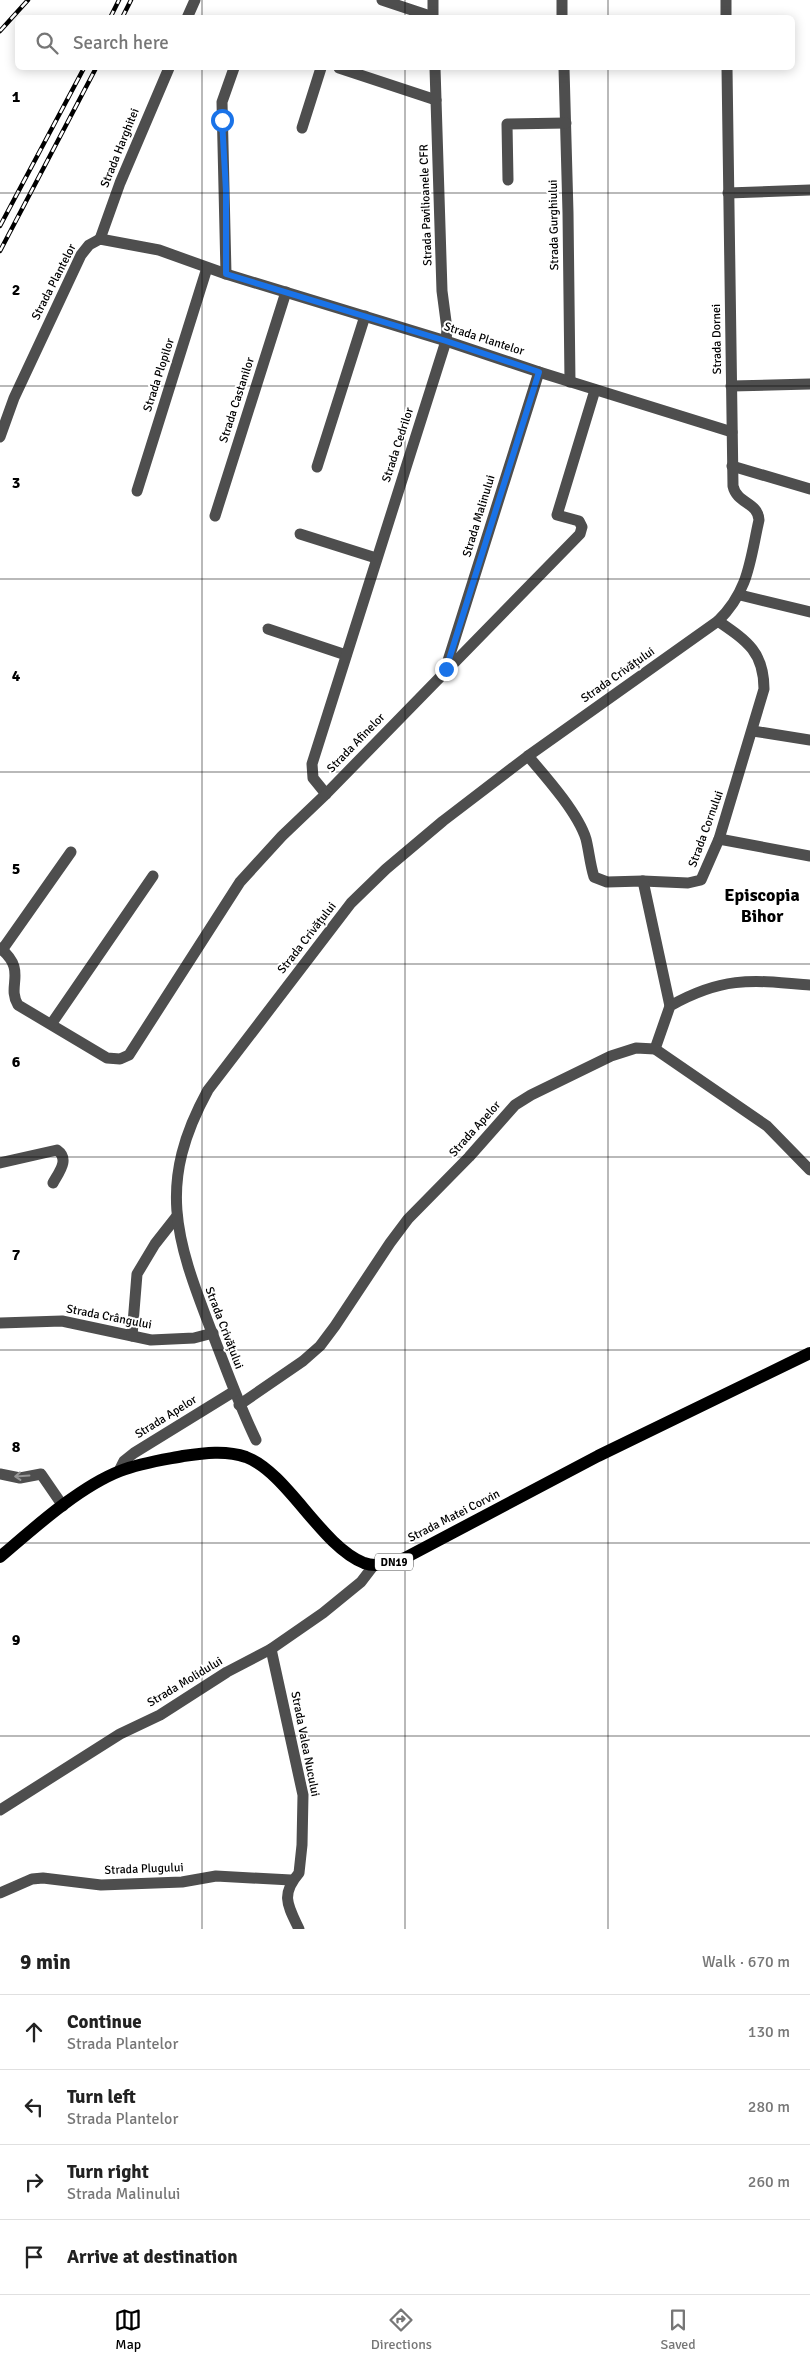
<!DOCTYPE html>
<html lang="en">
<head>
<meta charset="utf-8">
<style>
	:root { --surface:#fff; --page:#f6f6f6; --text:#222; --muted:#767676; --line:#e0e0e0; --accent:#000 }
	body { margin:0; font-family:Signika,sans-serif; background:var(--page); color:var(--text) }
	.stop { position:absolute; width:15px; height:15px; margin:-11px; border:4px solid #1a73e8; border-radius:50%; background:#fff }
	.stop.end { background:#1a73e8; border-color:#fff; box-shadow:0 1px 5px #0008 }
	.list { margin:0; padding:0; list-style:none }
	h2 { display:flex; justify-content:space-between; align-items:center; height:65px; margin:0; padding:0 20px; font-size:21px }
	h2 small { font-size:16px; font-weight:400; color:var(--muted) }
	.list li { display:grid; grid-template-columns:32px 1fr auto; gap:15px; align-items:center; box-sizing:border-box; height:75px; padding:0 20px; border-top:1px solid var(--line) }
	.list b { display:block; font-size:19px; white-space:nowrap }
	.list p { margin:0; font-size:16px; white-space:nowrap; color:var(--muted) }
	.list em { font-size:16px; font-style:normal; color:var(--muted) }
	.icon { flex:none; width:28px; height:28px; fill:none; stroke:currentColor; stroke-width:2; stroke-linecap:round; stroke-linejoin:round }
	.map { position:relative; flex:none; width:810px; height:1929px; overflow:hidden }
	.search { position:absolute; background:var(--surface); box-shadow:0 2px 12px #0003; left:15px; right:15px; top:15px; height:55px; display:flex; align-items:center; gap:12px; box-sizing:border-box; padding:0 18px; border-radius:8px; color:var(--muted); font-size:19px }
	.sheet { height:365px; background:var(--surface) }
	nav { display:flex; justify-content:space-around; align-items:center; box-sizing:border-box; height:70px; border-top:1px solid var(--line); background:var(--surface); font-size:14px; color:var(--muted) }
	nav a { display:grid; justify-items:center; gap:2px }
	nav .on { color:var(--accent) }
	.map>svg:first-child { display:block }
</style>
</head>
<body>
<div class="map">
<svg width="810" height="1929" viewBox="0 0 810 1929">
	<rect width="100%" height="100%" fill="#fff"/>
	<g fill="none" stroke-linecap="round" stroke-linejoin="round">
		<g stroke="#4e4e4e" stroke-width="11">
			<polyline points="382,0 433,17"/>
			<polyline points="433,0 433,18"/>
			<polyline points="562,0 562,18"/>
			<polyline points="726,0 726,18"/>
			<polyline points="187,18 195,0"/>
			<polyline points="339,68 436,100"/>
			<polyline points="564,68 568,213 570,382"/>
			<polyline points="302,128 321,68"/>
			<polyline points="508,180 507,124 566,123"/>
			<polyline points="728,193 810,190"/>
			<polyline points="100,239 120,183 169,68"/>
			<polyline points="226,274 222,102 234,68"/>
			<polyline points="731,386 810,384"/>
			<polyline points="0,437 14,398 81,255 89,245 100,239 159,250 226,274 446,341 539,372 732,432"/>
			<polyline points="732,466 810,489"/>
			<polyline points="317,467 365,316"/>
			<polyline points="137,491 207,268"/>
			<polyline points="215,516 286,292"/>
			<polyline points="300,534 376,558"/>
			<polyline points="740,595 810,612"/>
			<polyline points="268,629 346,655"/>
			<polyline points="446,667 539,372"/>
			<polyline points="753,731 810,740"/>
			<path d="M528 756C546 777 578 813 586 839 589 851 590 864 594 877L607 882 643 881 688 883 701 880 719 839 764 689C764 652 747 641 718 621"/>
			<polyline points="326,794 313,778 312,764 446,341 447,329 442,291 435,68"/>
			<polyline points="719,839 810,856"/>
			<polyline points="643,881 670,1006"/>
			<path d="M0 948C28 971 6 985 18 1005L107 1058 120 1059 129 1055 240 882 282 836 326 794 580 534 582 527 579 521 557 515 595 390"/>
			<polyline points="2,950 71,852"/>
			<polyline points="52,1023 153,876"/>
			<path d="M655 1049 670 1006C723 976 752 980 810 985"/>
			<path d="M0 1163 57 1150C70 1159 59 1172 53 1183"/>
			<polyline points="0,1323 62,1321 151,1340 194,1338 213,1333"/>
			<polyline points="132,1336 137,1274 155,1244 177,1216"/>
			<polyline points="239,1405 303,1361 320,1346 335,1326 390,1243 408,1219 469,1157 515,1105 531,1095 611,1056 636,1048 655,1049 767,1126 810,1170"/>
			<path d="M256 1440C238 1403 226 1368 211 1330 175 1237 157 1183 208 1090L351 903 386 869 443 821 528 756 718 621C749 591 750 560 759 520 758 502 737 504 733 486L727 68"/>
			<polyline points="119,1471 124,1461 134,1453 233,1392"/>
			<polyline points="0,1474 20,1478 41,1474 63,1506"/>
			<path d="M271 1649 303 1795 302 1845 299 1873C280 1895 288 1906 299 1929"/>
			<polyline points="0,1810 120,1734 160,1715 227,1672 271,1649 323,1613 361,1582 374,1565"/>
			<polyline points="0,1893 32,1879 43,1878 101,1885 182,1882 216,1876 291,1880"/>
		</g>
		<path stroke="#000" stroke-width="12" d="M0 1557C34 1528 79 1487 120 1471 140 1463 162 1460 183 1456 204 1453 226 1450 246 1457 288 1473 321 1546 364 1563 378 1568 392 1562 405 1558L598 1456 810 1353"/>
		<g stroke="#000" stroke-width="4.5">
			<g id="rail">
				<polyline points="110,18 119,0"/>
				<polyline points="122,18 131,0"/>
				<polyline points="0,31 28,0"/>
				<polyline points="0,226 84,68"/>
				<polyline points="0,251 96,68"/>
			</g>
		</g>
		<use href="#rail" stroke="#fff" stroke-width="2.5" stroke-dasharray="8" stroke-linecap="butt"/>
	</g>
	<defs><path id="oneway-shaft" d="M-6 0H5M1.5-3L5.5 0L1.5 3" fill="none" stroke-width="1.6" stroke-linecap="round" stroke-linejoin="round" transform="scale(1.25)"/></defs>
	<use stroke="#959595" href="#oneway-shaft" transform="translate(22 1476) rotate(176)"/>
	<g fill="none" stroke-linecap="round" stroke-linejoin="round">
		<polyline stroke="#1a73e8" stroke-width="6" points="222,120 226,191 226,274 446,341 539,372 446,669"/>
	</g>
	<path fill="none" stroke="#000" stroke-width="1" stroke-opacity="0.55" d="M202 0V18M405 0V18M608 0V18M202 68V1929M405 68V1929M608 68V1929M0 193H810M0 386H810M0 579H810M0 772H810M0 964H810M0 1157H810M0 1350H810M0 1543H810M0 1736H810"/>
	<g text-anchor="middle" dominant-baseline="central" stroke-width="4" stroke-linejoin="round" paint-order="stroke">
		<rect fill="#fff" stroke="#4c4c4c" stroke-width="1" x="375" y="1553.5" width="38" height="17" rx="4"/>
		<g font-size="11" font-weight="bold" fill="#000">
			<text x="394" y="1562">DN19</text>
		</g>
		<g font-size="12" fill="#000" stroke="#fff">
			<text transform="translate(120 148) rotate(-68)">Strada Harghitei</text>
			<text transform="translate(426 205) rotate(-92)">Strada Pavilioanele CFR</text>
			<text transform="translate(554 225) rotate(-91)">Strada Gurghiului</text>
			<text transform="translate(54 282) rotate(-63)">Strada Plantelor</text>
			<text transform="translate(484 339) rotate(18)">Strada Plantelor</text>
			<text transform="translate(717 339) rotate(-91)">Strada Dornei</text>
			<text transform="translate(159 375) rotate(-72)">Strada Plopilor</text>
			<text transform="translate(237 400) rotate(-72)">Strada Castanilor</text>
			<text transform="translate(398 445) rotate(-72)">Strada Cedrilor</text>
			<text transform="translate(479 516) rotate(-73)">Strada Malinului</text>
			<text transform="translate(618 675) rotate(-35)">Strada Crivățului</text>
			<text transform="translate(356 743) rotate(-46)">Strada Afinelor</text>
			<text transform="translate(706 829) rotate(-70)">Strada Cornului</text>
			<text transform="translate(307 938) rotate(-52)">Strada Crivățului</text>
			<text transform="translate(475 1129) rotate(-48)">Strada Apelor</text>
			<text transform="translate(109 1317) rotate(11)">Strada Crângului</text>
			<text transform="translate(224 1328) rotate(69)">Strada Crivățului</text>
			<text transform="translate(166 1417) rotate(-32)">Strada Apelor</text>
			<text transform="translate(454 1516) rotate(-27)">Strada Matei Corvin</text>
			<text transform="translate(185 1682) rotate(-31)">Strada Molidului</text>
			<text transform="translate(305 1744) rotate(79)">Strada Valea Nucului</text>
			<text transform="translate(144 1869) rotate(-2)">Strada Plugului</text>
		</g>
		<g font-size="18" font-weight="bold" fill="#000" stroke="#fff">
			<text x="762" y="895">Episcopia<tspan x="762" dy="21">Bihor</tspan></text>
		</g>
	</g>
	<g font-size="16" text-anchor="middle" font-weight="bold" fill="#000" stroke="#fff" stroke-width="4" stroke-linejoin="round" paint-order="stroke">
		<text x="16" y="102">1</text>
		<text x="16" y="295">2</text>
		<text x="16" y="488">3</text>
		<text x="16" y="681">4</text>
		<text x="16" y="874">5</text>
		<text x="16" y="1067">6</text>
		<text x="16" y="1260">7</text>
		<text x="16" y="1452">8</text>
		<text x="16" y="1645">9</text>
	</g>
</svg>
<div class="stop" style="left:222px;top:120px"></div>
<div class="stop end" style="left:446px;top:669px"></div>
<div class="search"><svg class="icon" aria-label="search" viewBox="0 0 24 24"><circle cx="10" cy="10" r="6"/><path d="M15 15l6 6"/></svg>Search here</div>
</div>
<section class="sheet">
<h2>9 min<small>Walk · 670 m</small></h2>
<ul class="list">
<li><svg class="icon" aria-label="ahead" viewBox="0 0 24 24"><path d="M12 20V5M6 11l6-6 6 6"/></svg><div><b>Continue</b><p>Strada Plantelor</p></div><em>130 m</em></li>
<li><svg class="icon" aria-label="left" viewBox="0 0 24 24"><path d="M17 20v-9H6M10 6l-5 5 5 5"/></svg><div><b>Turn left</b><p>Strada Plantelor</p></div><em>280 m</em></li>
<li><svg class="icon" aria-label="right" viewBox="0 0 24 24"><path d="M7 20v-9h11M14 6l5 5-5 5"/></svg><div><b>Turn right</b><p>Strada Malinului</p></div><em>260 m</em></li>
<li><svg class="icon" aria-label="arrive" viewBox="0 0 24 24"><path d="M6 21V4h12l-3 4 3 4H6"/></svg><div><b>Arrive at destination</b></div></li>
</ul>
</section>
<nav>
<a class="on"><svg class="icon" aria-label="map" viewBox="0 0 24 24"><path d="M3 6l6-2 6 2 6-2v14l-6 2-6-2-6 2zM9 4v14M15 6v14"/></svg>Map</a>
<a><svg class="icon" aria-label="directions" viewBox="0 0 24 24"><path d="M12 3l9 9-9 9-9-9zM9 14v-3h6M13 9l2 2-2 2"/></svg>Directions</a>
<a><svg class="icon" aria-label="saved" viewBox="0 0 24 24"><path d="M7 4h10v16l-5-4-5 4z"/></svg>Saved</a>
</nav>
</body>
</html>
